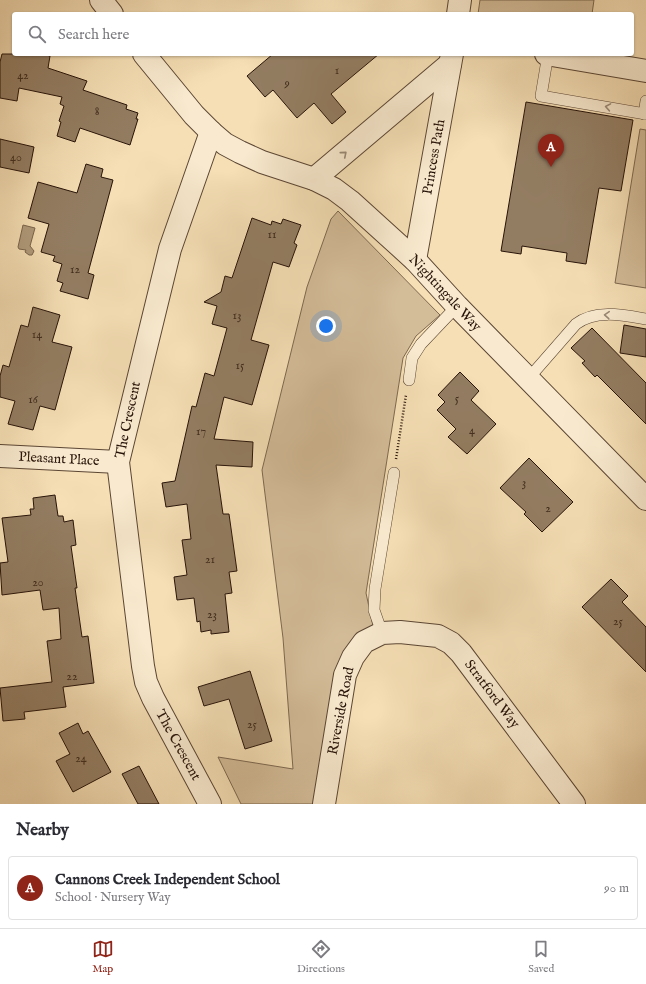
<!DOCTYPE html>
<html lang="en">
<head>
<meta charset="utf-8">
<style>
	:root { --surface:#fff; --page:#f7f7f7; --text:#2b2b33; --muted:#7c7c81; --line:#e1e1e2; --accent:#8f2418 }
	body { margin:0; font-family:"IM FELL English",serif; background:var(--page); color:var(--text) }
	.you { position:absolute; left:326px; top:326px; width:14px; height:14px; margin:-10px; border:3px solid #fff; border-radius:50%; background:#1a73e8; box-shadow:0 0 0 6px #1a73e833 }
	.badge { display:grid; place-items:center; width:26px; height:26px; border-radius:50%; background:var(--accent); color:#fff; font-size:13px; font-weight:700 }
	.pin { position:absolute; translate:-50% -33px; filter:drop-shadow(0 1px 2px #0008) }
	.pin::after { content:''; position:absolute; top:21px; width:14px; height:12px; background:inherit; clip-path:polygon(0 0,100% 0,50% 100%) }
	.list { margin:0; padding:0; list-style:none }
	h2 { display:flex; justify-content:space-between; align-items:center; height:52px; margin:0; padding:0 16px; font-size:17px }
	h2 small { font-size:13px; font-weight:400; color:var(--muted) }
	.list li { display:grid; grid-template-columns:26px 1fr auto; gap:12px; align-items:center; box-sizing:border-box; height:64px; margin:0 8px 8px; padding:0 8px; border:1px solid var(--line); border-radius:4px }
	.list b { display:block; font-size:15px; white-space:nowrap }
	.list p { margin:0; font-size:13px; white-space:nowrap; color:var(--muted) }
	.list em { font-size:13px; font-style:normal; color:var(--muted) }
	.icon { flex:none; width:22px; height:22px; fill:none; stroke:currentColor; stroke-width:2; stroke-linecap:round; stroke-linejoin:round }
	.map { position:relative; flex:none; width:646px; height:804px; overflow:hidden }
	.search { position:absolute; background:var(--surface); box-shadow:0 1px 3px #0004; left:12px; right:12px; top:12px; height:44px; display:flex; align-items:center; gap:10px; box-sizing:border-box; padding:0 14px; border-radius:4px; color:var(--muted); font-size:15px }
	.sheet { height:124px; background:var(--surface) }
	nav { display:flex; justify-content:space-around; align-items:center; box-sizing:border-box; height:56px; border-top:1px solid var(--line); background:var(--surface); font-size:11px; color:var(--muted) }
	nav a { display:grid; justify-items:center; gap:2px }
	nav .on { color:var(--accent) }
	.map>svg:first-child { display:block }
</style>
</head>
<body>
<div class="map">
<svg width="646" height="804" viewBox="0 0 646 804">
	<rect width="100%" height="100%" fill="#f6dfb5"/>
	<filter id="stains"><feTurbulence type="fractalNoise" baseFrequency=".005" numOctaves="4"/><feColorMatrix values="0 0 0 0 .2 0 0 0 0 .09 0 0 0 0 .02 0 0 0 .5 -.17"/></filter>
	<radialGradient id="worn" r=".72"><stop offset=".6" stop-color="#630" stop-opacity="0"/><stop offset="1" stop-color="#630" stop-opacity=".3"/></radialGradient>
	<g fill="#d3bc98" stroke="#7d6850">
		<polygon points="480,0 594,0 592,14 478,14"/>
		<polygon points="640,129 646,130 646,288 615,283"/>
		<polygon points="338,211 440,315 416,336 403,358 366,593 373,626 348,646 340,659 316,804 241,804 218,757 293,769 283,638 262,470 307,287 331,219"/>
	</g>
	<polygon fill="#b09a7b" stroke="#79644d" points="23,225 35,228 30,246 34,251 32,255 29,255 25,252 26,250 19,249 18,247"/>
	<g fill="#937d62" stroke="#271309">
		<polygon points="2,54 42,54 50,56 48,68 87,81 83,90 127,105 126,109 138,113 136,119 138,119 130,145 80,128 75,142 57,136 61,122 59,121 64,106 60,104 62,97 19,88 17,101 0,98 0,62"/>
		<polygon points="273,54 379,54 331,94 346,112 332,124 314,103 297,118 273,90 265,97 247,76"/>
		<polygon points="526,102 633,120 621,191 599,188 586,264 566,261 567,253 522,246 521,254 501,251"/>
		<polygon points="0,139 34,147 29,173 0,167"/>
		<polygon points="86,164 103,169 101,177 113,180 88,273 94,275 88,299 60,291 63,283 57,281 62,264 53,261 55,256 41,252 49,224 28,218 38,182 77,193"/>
		<polygon points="252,218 271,225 272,221 281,224 283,219 301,225 294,243 297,245 289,267 273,262 251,340 269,345 252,405 224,397 214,439 253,442 252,467 216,465 223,514 229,514 237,571 229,572 232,593 225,594 229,632 211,634 211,630 201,632 200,621 197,622 194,598 177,600 174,577 187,575 182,540 191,539 187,504 166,507 162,483 175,481 192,406 196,407 205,373 214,376 227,328 212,324 217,306 204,302 221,292 225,276 232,278"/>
		<polygon points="33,307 60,315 52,342 72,347 55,410 40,406 33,430 8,424 15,401 0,397 0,376 3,365 9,367 21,325 28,327"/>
		<polygon points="624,325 646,329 646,357 620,353"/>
		<polygon points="592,328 646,383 646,424 597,375 595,377 582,363 585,361 571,348"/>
		<polygon points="460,372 479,391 471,400 496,424 467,454 448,437 456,429 437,410 445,402 438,395"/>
		<polygon points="529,458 573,502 542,532 524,514 526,512 500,488"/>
		<polygon points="55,495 58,516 63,516 64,522 73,520 76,545 71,546 77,588 75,588 82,637 88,636 94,683 63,687 66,707 24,712 25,719 3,721 0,688 52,682 47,641 61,639 59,608 43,610 40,590 2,595 0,563 8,562 2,518 31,515 30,509 34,509 33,498"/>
		<polygon points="611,579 628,596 622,602 646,627 646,672 582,607"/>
		<polygon points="250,671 272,741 245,749 229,699 204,706 198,687"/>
		<polygon points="78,723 83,734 88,731 111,772 73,792 56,761 70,754 59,733"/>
		<polygon points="139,766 159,804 138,804 122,774"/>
	</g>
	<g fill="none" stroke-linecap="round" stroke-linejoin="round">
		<g stroke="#5b4634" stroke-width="12">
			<g id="service">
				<polyline points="548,54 541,96 646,114"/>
				<polyline points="644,114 646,101"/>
				<path d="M528 379 576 324C595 309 623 315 646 319"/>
				<polyline points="409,380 412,358 421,344 457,306"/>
				<polyline points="382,633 374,610 375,589 394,473"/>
			</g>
		</g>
		<g stroke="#5b4634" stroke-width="24">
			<g id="minor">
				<polyline points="458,14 460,0"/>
				<polyline points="546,54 646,71"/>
				<polyline points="415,260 452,54"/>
				<polyline points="0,456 118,462"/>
				<polyline points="210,804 153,698 146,682 143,666 118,462 170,249 211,132"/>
				<polyline points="324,804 345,675 353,657 364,642 382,633 400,632 438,636 451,643 461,653 574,804"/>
			</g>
		</g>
		<g stroke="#5b4634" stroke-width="24">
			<g id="tertiary">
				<polyline points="101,0 112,14"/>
				<polyline points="144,54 194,115 211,132 225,144 240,152 262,162 314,179 334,189 350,201 415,260 457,306 646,499"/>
				<polyline points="314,179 450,64"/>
			</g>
		</g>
		<polyline stroke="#271309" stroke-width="2.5" stroke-dasharray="1 2" stroke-linecap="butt" points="396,459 406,395"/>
		<use href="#service" stroke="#f9eacf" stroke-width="11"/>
		<use href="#minor" stroke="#f9eacf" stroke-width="22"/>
		<use href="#tertiary" stroke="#f9eacf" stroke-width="22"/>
	</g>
	<defs><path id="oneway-chevron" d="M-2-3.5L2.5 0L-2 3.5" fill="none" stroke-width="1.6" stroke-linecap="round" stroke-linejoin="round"/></defs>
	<g stroke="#9a8976">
		<use href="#oneway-chevron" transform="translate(608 107) rotate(-170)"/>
		<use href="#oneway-chevron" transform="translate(344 154) rotate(-40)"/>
		<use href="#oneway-chevron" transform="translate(607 315) rotate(-176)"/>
	</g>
	<g text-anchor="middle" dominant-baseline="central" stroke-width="3.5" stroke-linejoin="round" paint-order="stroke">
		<g font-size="12" fill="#422e1f">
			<text x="337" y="70">1</text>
			<text x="23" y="75">42</text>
			<text x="287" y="83">9</text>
			<text x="97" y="111">8</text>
			<text x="16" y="157">40</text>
			<text x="272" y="234">11</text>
			<text x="75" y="269">12</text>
			<text x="237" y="315">13</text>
			<text x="37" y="334">14</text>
			<text x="240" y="365">15</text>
			<text x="457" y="398">5</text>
			<text x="33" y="399">16</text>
			<text x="472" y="430">4</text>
			<text x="201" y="431">17</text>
			<text x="524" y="482">3</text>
			<text x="548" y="508">2</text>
			<text x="210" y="559">21</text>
			<text x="38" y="582">20</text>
			<text x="212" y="614">23</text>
			<text x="618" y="621">25</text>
			<text x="72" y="676">22</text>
			<text x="252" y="724">25</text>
			<text x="81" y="758">24</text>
		</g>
		<g font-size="14" fill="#271309" stroke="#f9eacf">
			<text transform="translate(434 157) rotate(-80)">Princess Path</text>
			<text transform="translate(445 293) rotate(47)">Nightingale Way</text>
			<text transform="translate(128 420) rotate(-78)">The Crescent</text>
			<text transform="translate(59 459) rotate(3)">Pleasant Place</text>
			<text transform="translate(492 694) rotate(53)">Stratford Way</text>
			<text transform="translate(341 711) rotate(-79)">Riverside Road</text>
			<text transform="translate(178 745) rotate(61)">The Crescent</text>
		</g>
	</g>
	<rect width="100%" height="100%" filter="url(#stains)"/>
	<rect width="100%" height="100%" fill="url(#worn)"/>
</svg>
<div class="you"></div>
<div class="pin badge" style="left:551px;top:167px">A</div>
<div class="search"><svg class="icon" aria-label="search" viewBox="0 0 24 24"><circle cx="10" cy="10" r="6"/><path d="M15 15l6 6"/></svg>Search here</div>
</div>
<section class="sheet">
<h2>Nearby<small></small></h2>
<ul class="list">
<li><span class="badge">A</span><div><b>Cannons Creek Independent School</b><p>School · Nursery Way</p></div><em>90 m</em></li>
</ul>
</section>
<nav>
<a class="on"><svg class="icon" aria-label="map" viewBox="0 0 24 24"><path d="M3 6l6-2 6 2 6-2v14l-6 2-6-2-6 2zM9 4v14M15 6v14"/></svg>Map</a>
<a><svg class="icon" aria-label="directions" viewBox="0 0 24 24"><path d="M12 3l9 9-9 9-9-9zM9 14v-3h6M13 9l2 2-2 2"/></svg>Directions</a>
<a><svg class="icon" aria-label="saved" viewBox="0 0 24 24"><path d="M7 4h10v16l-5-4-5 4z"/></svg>Saved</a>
</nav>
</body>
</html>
